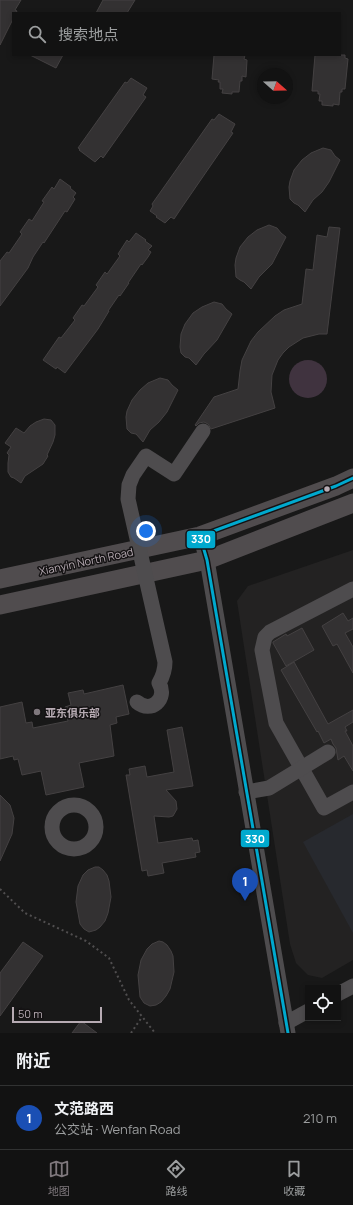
<!DOCTYPE html>
<html lang="zh">
<head>
<meta charset="utf-8">
<style>
	:root { --surface:#121212; --page:#1b1b1b; --text:#f1f3f6; --muted:#9c9e9f; --line:#313232; --accent:#7f787d }
	body { margin:0; font-family:Manrope,"Noto Sans SC",sans-serif; background:var(--page); color:var(--text) }
	.controls { position:absolute; right:12px; bottom:12px; display:grid; overflow:hidden; border-radius:0px; box-shadow:0 2px 6px #0003 }
	.controls button { width:36px; height:36px; display:grid; place-items:center; padding:0; border:0; border-bottom:1px solid var(--line); background:var(--surface); color:var(--text); font:20px sans-serif }
	.compass { position:absolute; left:257px; top:68px; width:36px; height:36px; border-radius:50%; background:var(--surface); box-shadow:0 2px 6px #0003; rotate:110deg }
	.scale { position:absolute; left:12px; bottom:10px; width:90px; box-sizing:border-box; padding-left:4px; border:2px solid #b7abb3; border-top:0; font-size:11px; line-height:14px; white-space:nowrap; color:#b7abb3; -webkit-text-stroke:3px #141213; paint-order:stroke }
	.you { position:absolute; left:146px; top:531px; width:14px; height:14px; margin:-10px; border:3px solid #fff; border-radius:50%; background:#1a73e8; box-shadow:0 0 0 6px #1a73e833 }
	.badge { display:grid; place-items:center; width:26px; height:26px; border-radius:50%; background:var(--accent); color:#fff; font-size:13px; font-weight:700 }
	.pin { position:absolute; translate:-50% -33px; filter:drop-shadow(0 1px 2px #0008) }
	.pin::after { content:''; position:absolute; top:21px; width:14px; height:12px; background:inherit; clip-path:polygon(0 0,100% 0,50% 100%) }
	.list { margin:0; padding:0; list-style:none }
	h2 { display:flex; justify-content:space-between; align-items:center; height:52px; margin:0; padding:0 16px; font-size:17px }
	h2 small { font-size:13px; font-weight:400; color:var(--muted) }
	.list li { display:grid; grid-template-columns:26px 1fr auto; gap:12px; align-items:center; box-sizing:border-box; height:64px; padding:0 16px; border-top:1px solid var(--line) }
	.list b { display:block; font-size:15px; white-space:nowrap }
	.list p { margin:0; font-size:13px; white-space:nowrap; color:var(--muted) }
	.list em { font-size:13px; font-style:normal; color:var(--muted) }
	.icon { flex:none; width:22px; height:22px; fill:none; stroke:currentColor; stroke-width:2; stroke-linecap:round; stroke-linejoin:round }
	.map { position:relative; flex:none; width:353px; height:1033px; overflow:hidden }
	.search { position:absolute; background:var(--surface); box-shadow:0 2px 6px #0003; left:12px; right:12px; top:12px; height:44px; display:flex; align-items:center; gap:10px; box-sizing:border-box; padding:0 14px; border-radius:0px; color:var(--muted); font-size:15px }
	.sheet { height:116px; background:var(--surface) }
	nav { display:flex; justify-content:space-around; align-items:center; box-sizing:border-box; height:56px; border-top:1px solid var(--line); background:var(--surface); font-size:11px; color:var(--muted) }
	nav a { display:grid; justify-items:center; gap:2px }
	nav .on { color:var(--accent) }
	.map>svg:first-child { display:block }
</style>
</head>
<body>
<div class="map">
<svg width="353" height="1033" viewBox="0 0 353 1033">
	<rect width="100%" height="100%" fill="#181818"/>
	<polygon fill="#232222" points="353,550 353,960 322,978 308,975 296,963 290,944 237,601 248,586"/>
	<polygon fill="#27292e" points="353,814 353,933 303,842"/>
	<circle fill="#40333f" cx="308" cy="379" r="19"/>
	<g fill="#333132" stroke="#444142">
		<polygon points="0,0 21,0 15,10 17,11 16,13 13,13 13,19 0,45"/>
		<polygon points="103,0 135,0 127,13 96,13"/>
		<polygon points="30,55 63,55 56,68"/>
		<polygon points="214,55 245,55 244,59 247,60 246,77 242,76 242,81 240,81 239,92 232,92 232,94 222,93 223,89 220,89 220,82 218,82 219,80 212,79"/>
		<polygon points="315,55 345,55 345,58 348,59 345,89 342,89 342,92 340,92 339,105 333,104 333,106 322,105 322,101 319,101 320,94 318,94 318,91 312,91"/>
		<polygon points="131,78 147,88 143,95 146,97 144,100 103,158 101,156 95,162 79,150 80,149 78,148 125,82 127,83"/>
		<polygon points="219,114 235,124 231,132 233,133 180,210 174,219 171,217 165,223 156,217 157,216 150,211 153,206 152,204 212,119 214,120"/>
		<polygon points="323,148 331,150 335,156 340,160 329,182 322,192 313,200 305,212 298,205 294,203 290,199 289,187 290,181 294,170 302,160 311,153"/>
		<polygon points="60,179 71,187 70,188 76,193 73,197 75,199 67,212 65,211 44,243 43,242 33,257 28,268 0,306 0,261 7,252 9,253 22,234 20,232 29,219 32,221 44,202 42,201 52,187 54,189"/>
		<polygon points="269,225 277,228 281,233 286,237 272,264 259,277 251,289 244,282 240,280 236,277 235,265 236,258 240,247 248,237 257,230"/>
		<polygon points="329,227 340,228 327,334 319,334 303,338 289,347 283,353 278,360 272,375 271,392 275,408 211,429 208,424 204,422 199,423 196,426 195,425 214,397 238,389 240,371 242,360 251,341 258,332 275,316 284,310 302,304 306,269 313,270 317,235 327,237"/>
		<polygon points="136,233 146,240 145,241 152,246 148,250 151,252 148,257 142,265 141,264 128,283 129,283 120,296 119,295 108,311 109,311 98,329 65,373 57,367 56,369 43,360 59,337 61,338 75,320 73,318 82,305 84,306 98,287 96,285 105,272 107,274 120,256 118,254 127,240 129,242"/>
		<polygon points="214,302 222,304 226,309 232,314 217,340 204,354 196,365 189,358 185,357 181,353 180,347 181,334 185,324 193,313 202,307"/>
		<polygon points="160,378 168,380 172,385 178,390 167,412 159,422 150,430 143,442 136,434 131,433 127,429 126,417 127,411 132,400 140,390 148,383"/>
		<polygon points="44,419 51,420 55,425 55,435 53,442 47,455 48,456 43,464 25,476 21,483 14,478 11,477 8,472 8,463 9,455 7,453 11,447 5,443 16,428 24,433 30,426 36,422"/>
		<polygon points="343,613 348,621 353,618 353,629 345,633 353,647 353,673 337,644 333,646 322,626"/>
		<polygon points="302,628 314,650 286,666 273,643 273,642 286,634 287,636"/>
		<polygon points="294,662 328,724 353,710 353,722 345,727 347,731 345,731 353,746 353,771 344,756 338,760 336,748 333,744 331,739 324,743 318,731 317,732 281,670"/>
		<polygon points="123,685 129,714 116,717 117,723 110,725 114,756 79,763 84,787 46,795 41,771 22,775 18,759 14,760 13,756 0,759 0,707 22,702 26,723 32,722 33,728 68,721 65,707 71,705 68,693 83,690 84,694"/>
		<polygon points="182,727 193,786 166,790 176,801 177,809 173,816 169,817 154,816 158,843 192,838 193,841 198,840 200,852 195,853 196,857 162,863 164,873 148,876 147,870 142,871 126,775 130,775 129,769 145,766 147,777 174,772 167,730"/>
		<polygon points="0,795 10,805 14,818 12,834 0,861"/>
		<polygon points="95,867 99,867 103,870 107,875 109,881 111,897 108,913 105,921 100,927 96,930 89,932 84,929 80,924 76,902 78,886 83,875 88,870"/>
		<polygon points="159,941 163,942 167,945 171,951 173,956 174,972 170,989 166,996 161,1002 156,1005 150,1006 144,1003 140,997 138,975 141,960 147,949 152,944"/>
		<polygon points="23,942 43,956 0,1016 0,973"/>
		<polygon points="81,1021 97,1033 72,1033"/>
	</g>
	<g fill="none" stroke-linecap="round" stroke-linejoin="round">
		<g stroke="#504e4f" stroke-width="2" stroke-dasharray="2 3" stroke-linecap="butt">
			<polyline points="0,889 25,913 86,941 109,958 129,1000 155,1033"/>
			<polyline points="131,1033 142,1017"/>
		</g>
		<g stroke="#4e4c4e" stroke-width="15">
			<polyline points="200,536 207,560 288,1033"/>
			<polyline points="353,589 270,632 265,637 262,650 276,723 324,808 353,792"/>
			<polyline points="246,792 269,788 328,752"/>
			<circle cx="74" cy="827" r="22"/>
			<polyline points="338,994 353,986"/>
			<polyline points="286,1023 308,1011"/>
		</g>
		<g stroke="#504c4e" stroke-width="19">
			<polyline points="0,579 200,536 336,486 353,478"/>
			<polyline points="0,605 207,560 353,503"/>
		</g>
		<path stroke="#4e4c4e" stroke-width="15" d="M137 702C151 714 168 699 159 683 163 676 165 670 165 662L128 499 129 485 133 475 146 456 174 474 203 431"/>
		<g stroke="#141213" stroke-width="6">
			<polyline id="bus-1" points="288,1033 207,560 200,536 336,486 353,478"/>
		</g>
		<use href="#bus-1" stroke="#00a9ce" stroke-width="3"/>
	</g>
	<circle fill="#b7abb3" stroke="#141213" stroke-width="1.5" cx="327" cy="489" r="3.5"/>
	<circle fill="#7f787d" stroke="#141213" stroke-width="1.5" cx="37" cy="712" r="4"/>
	<g text-anchor="middle" dominant-baseline="central" stroke-width="3" stroke-linejoin="round" paint-order="stroke">
		<g font-size="11" fill="#b7abb3" stroke="#141213">
			<text transform="translate(86 561) rotate(-12)">Xianyin North Road</text>
		</g>
		<g font-size="11" font-weight="bold" fill="#b7abb3" stroke="#141213" text-anchor="start">
			<text x="45" y="712">亚东俱乐部</text>
		</g>
	</g>
	<g stroke="#141213" stroke-width="1.5">
		<rect x="186" y="530" width="30" height="19" rx="4" fill="#00a9ce"/>
		<rect x="240" y="829" width="30" height="19" rx="4" fill="#00a9ce"/>
	</g>
	<g font-size="11" text-anchor="middle" font-weight="bold" fill="#fff">
		<text x="201" y="543">330</text>
		<text x="255" y="843">330</text>
	</g>
</svg>
<div class="controls">
<button><svg class="icon" aria-label="locate" viewBox="0 0 24 24"><circle cx="12" cy="12" r="6"/><path d="M12 2v4M12 18v4M2 12h4M18 12h4"/></svg></button>
</div>
<svg class="compass" viewBox="-18 -18 36 36"><path d="M0-13l5 13h-10z" fill="#e53935"/><path d="M0 13l5-13h-10z" fill="#9c9e9f"/></svg>
<div class="scale">50 m</div>
<div class="you"></div>
<div class="pin badge" style="left:245px;top:901px;background:#1a4fb4">1</div>
<div class="search"><svg class="icon" aria-label="search" viewBox="0 0 24 24"><circle cx="10" cy="10" r="6"/><path d="M15 15l6 6"/></svg>搜索地点</div>
</div>
<section class="sheet">
<h2>附近<small></small></h2>
<ul class="list">
<li><span class="badge" style="background:#1a4fb4">1</span><div><b>文范路西</b><p>公交站 · Wenfan Road</p></div><em>210 m</em></li>
</ul>
</section>
<nav>
<a class="on"><svg class="icon" aria-label="map" viewBox="0 0 24 24"><path d="M3 6l6-2 6 2 6-2v14l-6 2-6-2-6 2zM9 4v14M15 6v14"/></svg>地图</a>
<a><svg class="icon" aria-label="directions" viewBox="0 0 24 24"><path d="M12 3l9 9-9 9-9-9zM9 14v-3h6M13 9l2 2-2 2"/></svg>路线</a>
<a><svg class="icon" aria-label="saved" viewBox="0 0 24 24"><path d="M7 4h10v16l-5-4-5 4z"/></svg>收藏</a>
</nav>
</body>
</html>
